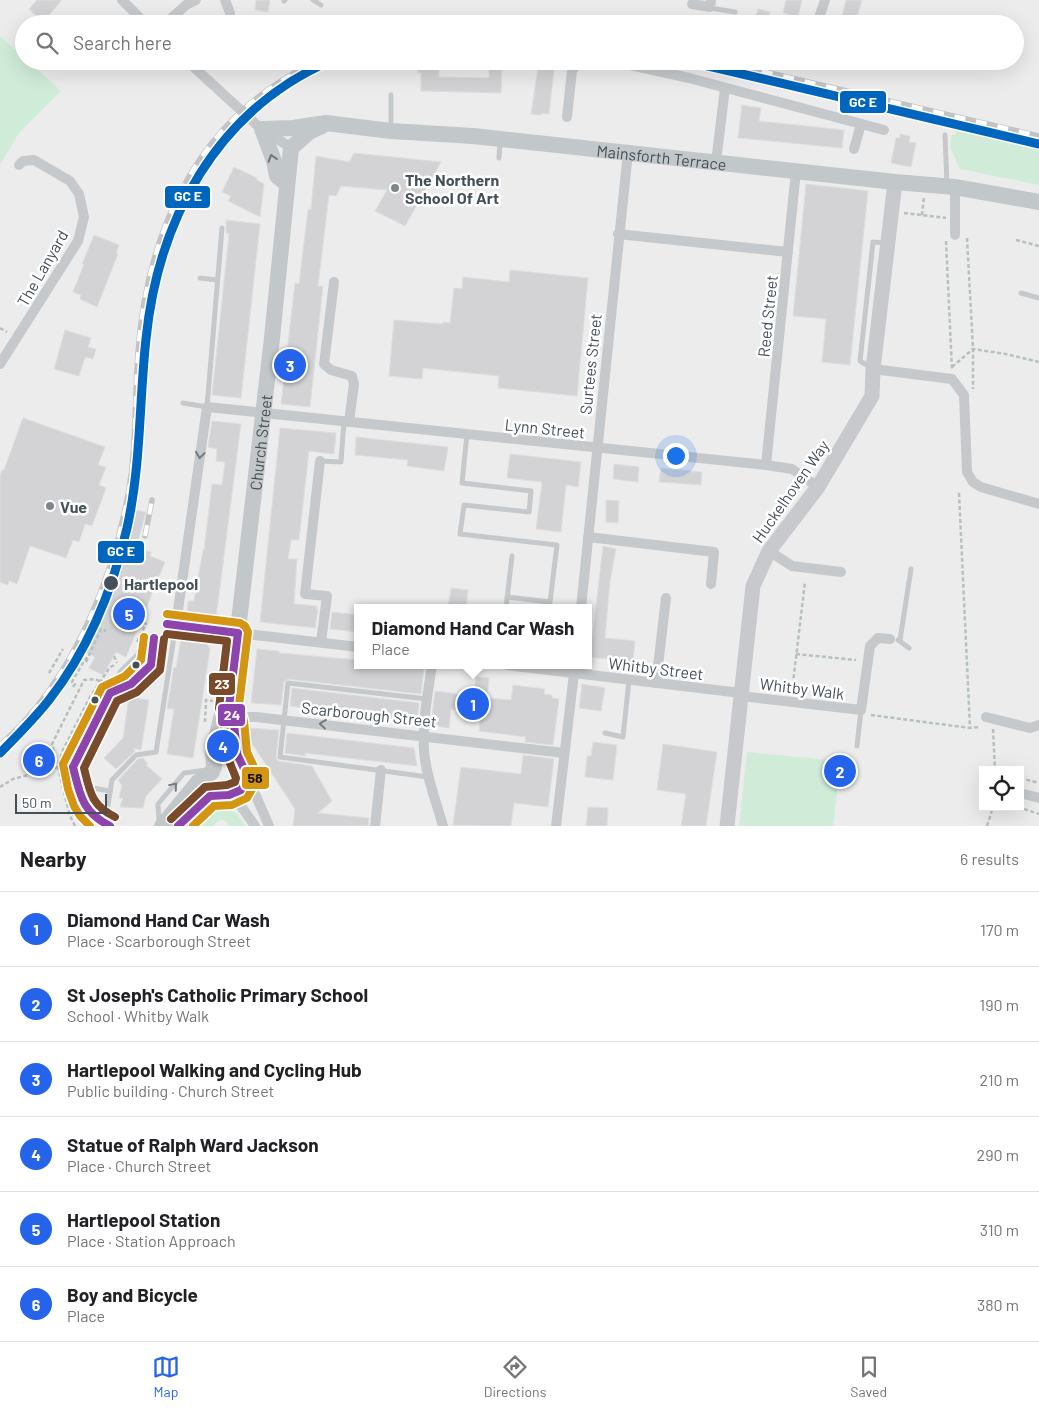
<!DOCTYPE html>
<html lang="en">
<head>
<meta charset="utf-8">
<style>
	:root { --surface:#fff; --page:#f2f2f2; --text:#202124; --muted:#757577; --line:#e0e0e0; --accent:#2563eb }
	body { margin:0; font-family:Barlow,sans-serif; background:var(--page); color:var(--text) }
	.controls { position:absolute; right:15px; bottom:15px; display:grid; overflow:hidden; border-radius:0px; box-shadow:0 5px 20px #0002 }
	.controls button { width:45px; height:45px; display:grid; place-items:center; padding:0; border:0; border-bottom:1px solid var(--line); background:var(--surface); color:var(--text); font:25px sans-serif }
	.scale { position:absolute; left:15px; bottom:12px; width:92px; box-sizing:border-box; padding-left:5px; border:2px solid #444f58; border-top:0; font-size:14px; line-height:18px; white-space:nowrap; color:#444f58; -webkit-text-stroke:4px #fff; paint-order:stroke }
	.you { position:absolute; left:675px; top:455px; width:18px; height:18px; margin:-12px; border:4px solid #fff; border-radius:50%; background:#1a73e8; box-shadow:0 0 0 8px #1a73e833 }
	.badge { display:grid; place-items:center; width:32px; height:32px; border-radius:50%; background:var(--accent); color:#fff; font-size:16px; font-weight:700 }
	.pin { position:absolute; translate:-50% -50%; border:2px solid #fff; box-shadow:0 1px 5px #0006 }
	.popup { position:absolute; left:354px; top:604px; width:238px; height:65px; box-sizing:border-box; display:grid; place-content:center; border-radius:0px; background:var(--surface); filter:drop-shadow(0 1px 4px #0005); font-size:16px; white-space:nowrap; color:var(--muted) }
	.popup b { font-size:19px; color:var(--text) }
	.popup::after { content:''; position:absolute; left:50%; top:100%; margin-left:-10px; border:10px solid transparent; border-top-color:var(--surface) }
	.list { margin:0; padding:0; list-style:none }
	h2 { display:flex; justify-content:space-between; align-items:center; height:65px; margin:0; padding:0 20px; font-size:21px }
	h2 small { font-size:16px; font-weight:400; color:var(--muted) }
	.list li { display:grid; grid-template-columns:32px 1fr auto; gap:15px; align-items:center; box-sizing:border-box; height:75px; padding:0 20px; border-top:1px solid var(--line) }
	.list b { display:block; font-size:19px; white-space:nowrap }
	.list p { margin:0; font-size:16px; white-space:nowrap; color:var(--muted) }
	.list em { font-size:16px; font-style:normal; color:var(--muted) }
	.icon { flex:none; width:28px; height:28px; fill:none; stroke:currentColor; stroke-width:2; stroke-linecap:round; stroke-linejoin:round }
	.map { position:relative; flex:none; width:1039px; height:826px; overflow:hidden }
	.search { position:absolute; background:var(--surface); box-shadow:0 5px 20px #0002; left:15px; right:15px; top:15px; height:55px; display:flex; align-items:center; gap:12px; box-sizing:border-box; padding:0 18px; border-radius:28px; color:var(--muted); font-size:19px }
	.sheet { height:515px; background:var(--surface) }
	nav { display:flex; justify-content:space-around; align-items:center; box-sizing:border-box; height:70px; border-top:1px solid var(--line); background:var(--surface); font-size:14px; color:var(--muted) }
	nav a { display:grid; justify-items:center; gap:2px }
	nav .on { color:var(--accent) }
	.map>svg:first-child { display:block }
</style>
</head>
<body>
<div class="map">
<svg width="1039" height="826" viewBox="0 0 1039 826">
	<rect width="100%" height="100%" fill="#edecec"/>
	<g fill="#d0ecd9">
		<polygon points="0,36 24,58 24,61 28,61 61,91 19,133 0,165"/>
		<polygon points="958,128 1039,148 1039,185 960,169 950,148 951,135 955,135"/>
		<polygon points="747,752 841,761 833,826 739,826"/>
		<path d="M223 807 237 814 246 826H229L225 820H219L213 826H191C199 814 208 809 223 807Z"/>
	</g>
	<g fill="#d3d3d5" stroke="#dededf">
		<polygon points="37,0 62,0 43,22 29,9"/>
		<polygon points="256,0 270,0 268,12 255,10"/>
		<polygon points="786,0 802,0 798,17 783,13"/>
		<polygon points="846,0 862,0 855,24 840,24"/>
		<polygon points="758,9 770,12 767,23 755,20"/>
		<polygon points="418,61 439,61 439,77 489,78 489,65 502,65 501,93 421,91 421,73 418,73"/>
		<polygon points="539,61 555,61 549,114 542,113 542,115 531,114"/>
		<polygon points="742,105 761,108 759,121 844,130 842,148 738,138"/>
		<polygon points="900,134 910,136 909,142 916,143 911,167 891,163 896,138 900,138"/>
		<polygon points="354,153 441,162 405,226 375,211 387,190 341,186 336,196 329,195 318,286 323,286 310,407 281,404 295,283 299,284 308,209 311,210 316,156 349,162"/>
		<polygon points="234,167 257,178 257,180 264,184 260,217 228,201 231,196 222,192"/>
		<polygon points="806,184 868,191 850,365 822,362 826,319 793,316"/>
		<polygon points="226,220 260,224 241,398 212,395 229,234 226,233"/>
		<polygon points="94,235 119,245 116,253 118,254 97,307 80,299 81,295 73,292 84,264 82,264"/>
		<polygon points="510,270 588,278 577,396 498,388 499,376 423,368 422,379 389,376 394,320 443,324 443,322 450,323 454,288 462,289 463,277 509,282"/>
		<polygon points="65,330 91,338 88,347 96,349 93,359 85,357 79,376 54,369"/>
		<polygon points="23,418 105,447 98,465 106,467 99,485 106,488 92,526 85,524 79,542 73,540 66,558 30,546 17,584 9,581 8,585 0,582 0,476 2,470 4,470"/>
		<polygon points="212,421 241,424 216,618 187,614 188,601 194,601 203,550 204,550 212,484 222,485 225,462 216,461 217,449 208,447"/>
		<polygon points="280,428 336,433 334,454 309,451 299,540 291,540 288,559 297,559 294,604 317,606 317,610 318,610 315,628 260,622"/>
		<polygon points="356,437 448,447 444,471 407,466 408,460 355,455"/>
		<polygon points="510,454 581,462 578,487 566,485 561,532 536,529 542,482 507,478"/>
		<polygon points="614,464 639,467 638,482 613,479"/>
		<polygon points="661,468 702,472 701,485 659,482"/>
		<polygon points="606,500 619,501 618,523 606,522"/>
		<polygon points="136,510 146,512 136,548 151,552 150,556 165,562 126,657 116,652 103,675 89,668 95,657 84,651 102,615 119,572"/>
		<polygon points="603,546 616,549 610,581 605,638 635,641 633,662 590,657"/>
		<polygon points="451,588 468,590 466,608 448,608"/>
		<polygon points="332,612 358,615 358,632 330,629"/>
		<polygon points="181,639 207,644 210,649 193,758 167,754 174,709 167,709 174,667 176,668"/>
		<polygon points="257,649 279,651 279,653 358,660 358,665 405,665 424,667 421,694 288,679 284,682 281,705 251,703"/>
		<polygon points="476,677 489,678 487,698 511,700 513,685 545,689 544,694 552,695 552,698 559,699 553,745 525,742 526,737 479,731 481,712 451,709 449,728 431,725 435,691 474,696"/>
		<polygon points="582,684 605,688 601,711 579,708"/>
		<polygon points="292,688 419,703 417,723 290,706"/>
		<polygon points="129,697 149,700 141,750 133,748 135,751 116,769 104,758 123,738"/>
		<polygon points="250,728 279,730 276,757 278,761 312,766 332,801 318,813 369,818 368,826 293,826 295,809 249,739"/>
		<polygon points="287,733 414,748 417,766 304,753 306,756 285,753"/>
		<polygon points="593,742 617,745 613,780 585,777 587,756 591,756"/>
		<polygon points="663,744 717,752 706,826 681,826 686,794 657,790"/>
		<polygon points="523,755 554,759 548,807 514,803 511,826 453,825 461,767 521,774"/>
		<polygon points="143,758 148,764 146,765 162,779 146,796 143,808 120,807 123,798 119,798 122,785 118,780 138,759"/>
		<polygon points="588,807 608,808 607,826 586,826"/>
	</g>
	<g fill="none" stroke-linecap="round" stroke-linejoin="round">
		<g stroke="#b4c1bc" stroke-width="2.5" stroke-dasharray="4 2.5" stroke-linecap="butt">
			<polyline points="904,213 946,218"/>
			<polyline points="922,215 924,197"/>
			<polyline points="967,238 973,349 973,389"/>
			<polyline points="1016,240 1039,246"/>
			<polyline points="946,241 952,370"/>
			<polyline points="0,328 7,332"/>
			<polyline points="952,367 973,349 1006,354 1039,362"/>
			<polyline points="959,493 970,728"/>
			<polyline points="137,642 146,624 142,621"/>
			<polyline points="796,654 856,660"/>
			<polyline points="114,656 117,663"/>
			<polyline points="86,662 101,629 106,631"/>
			<polyline points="49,673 63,649"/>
			<polyline points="73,687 75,684 72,682 84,661 88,657"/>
			<polyline points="792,691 805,582"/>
			<polyline points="871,715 970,728 980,727"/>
			<polyline points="205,722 206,700 213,701"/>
			<polyline points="993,729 995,770"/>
			<polyline points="1020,778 1039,783"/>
			<polyline points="0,787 13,779 58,767 62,752 90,697 110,667 115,665"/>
			<polyline points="1018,807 1039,814"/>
			<polyline points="75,826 70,816 52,744 84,680 95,679 101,682"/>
			<polyline points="987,826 993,807"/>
		</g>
		<g stroke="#c6c9cb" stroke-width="5">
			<polyline points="313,0 321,5"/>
			<polyline points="284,1 285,0"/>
			<polyline points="710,8 735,12"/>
			<polyline points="391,128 391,95"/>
			<polyline points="945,135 947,185"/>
			<polyline points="499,158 500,142"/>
			<polyline points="200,278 217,280"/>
			<polyline points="1021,293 1039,298"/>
			<polyline points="872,368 860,361 873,242 887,243"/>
			<polyline points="183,403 207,407 222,228"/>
			<polyline points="467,434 462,483 531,491 529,512 464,505 460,534 557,545 550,602 507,597"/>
			<polyline points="320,461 341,462 344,421"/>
			<polyline points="506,608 512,556"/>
			<polyline points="898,640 909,648"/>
			<polyline points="900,640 911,569"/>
			<polyline points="110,693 131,684 151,665 154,639"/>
			<polyline points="427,699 288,683 280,757 428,777"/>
			<polyline points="605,733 623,737 629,680"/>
			<polyline points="857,746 861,710"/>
			<polyline points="92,788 110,791"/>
			<polyline points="107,811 112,780 136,755 156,752 176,624"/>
			<polyline points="159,823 158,804 184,773 206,770"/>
			<path d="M110 826C80 813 81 796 73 767L120 672 154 638"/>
		</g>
		<g stroke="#c6c9cb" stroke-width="10">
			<polyline points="122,0 146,24"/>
			<polyline points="225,0 230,13"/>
			<polyline points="692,4 710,7 711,0"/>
			<polyline points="165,24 186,5 196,0"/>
			<polyline points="817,24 825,0"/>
			<polyline points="187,61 257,125 291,148"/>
			<polyline points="612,61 689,78 884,130"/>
			<polyline points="567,117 572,71 578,61"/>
			<polyline points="854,149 861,124"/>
			<polyline points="716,162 725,88"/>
			<polyline points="955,187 955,235"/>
			<polyline points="618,234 788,252"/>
			<polyline points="334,282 324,364 331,370 352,376 354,384 349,422"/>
			<polyline points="0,364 78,241 84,217 79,194 70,181 34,160 23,161 19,165"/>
			<polyline points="873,369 952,379 964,395 967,472 973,482 981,487 1039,504"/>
			<polyline points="320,461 305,594 327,596 321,642"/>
			<polyline points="766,465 796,171"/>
			<polyline points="588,537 714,552 711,584"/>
			<polyline points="769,551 792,566 841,572"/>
			<polyline points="581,608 628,152"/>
			<polyline points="167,624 176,624 238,633 358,647"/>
			<polyline points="176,624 207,407 766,465 792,469 818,487"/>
			<path d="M432 665C428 693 422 722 424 751 426 776 436 801 443 826"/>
			<polyline points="507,665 741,693"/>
			<polyline points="656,683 666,598"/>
			<polyline points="741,696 861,710 870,646 878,638 890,639"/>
			<polyline points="986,717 1030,728 1039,725"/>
			<polyline points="233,725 246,717 256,717 564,753"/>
			<polyline points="246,779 256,796 269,826"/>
			<polyline points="1020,793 1039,798"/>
			<polyline points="229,795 241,806 255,826"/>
			<polyline points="375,826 381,770"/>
			<polyline points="556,826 575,665"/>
		</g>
		<polyline stroke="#c7c9cc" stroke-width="15" points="727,826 753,586 769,551 818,487 872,396 873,369 895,182"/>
		<g stroke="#c2c7c9" stroke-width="16">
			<path id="s1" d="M287 184 277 176 274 161 262 129 293 128 326 123 391 131 473 136 895 182 955 187 1039 202"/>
			<polyline points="214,767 213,752 223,710 229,707"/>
			<polyline points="162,826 198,782 212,772"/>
			<path id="s2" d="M178 826 210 796 235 793 244 785 246 773 240 763 236 747 232 712 229 707 272 338 291 148 309 132 322 126"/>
		</g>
		<g stroke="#c1c3c5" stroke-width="5.5">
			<g id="rail">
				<path d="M434 24C473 18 510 18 549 24"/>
				<polyline points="719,61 1039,136"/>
				<polyline points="145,536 152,500"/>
				<path d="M0 745C74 681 117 571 131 476 136 435 135 394 138 353 145 251 184 146 272 87 286 77 301 69 316 61"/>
			</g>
		</g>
		<use href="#rail" stroke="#fff" stroke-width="4" stroke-dasharray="11" stroke-linecap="butt"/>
		<g stroke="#fff" stroke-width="11">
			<g id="bus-1">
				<polyline points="167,624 238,633 229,707 234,723 237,754 246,773 246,782 241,790 229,795 210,796 178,826"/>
				<path d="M110 826C82 812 80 795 73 767L110 693 131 684 151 665 154 638"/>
			</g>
		</g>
		<g stroke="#fff" stroke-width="11">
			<g id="bus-2">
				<polyline points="167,634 227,641 219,708 224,724 227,756 236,778 235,782 227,785 205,787 171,819"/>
				<path d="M115 817C91 805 90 792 84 768L117 701 137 692 160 670 164 639"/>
			</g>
		</g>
		<g stroke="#fff" stroke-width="11">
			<g id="bus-3">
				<polyline points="167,614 240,623 245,626 248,632 239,705 244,721 247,752 256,771 255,784 247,798 232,805 214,806 193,826"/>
				<polyline points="90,826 80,816 74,806 68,789 63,764 102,687 125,676 141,660 144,637"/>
			</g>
		</g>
		<use href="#bus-1" stroke="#8e44ad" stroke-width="8"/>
		<use href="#bus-2" stroke="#7a4b2a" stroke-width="8"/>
		<use href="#bus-3" stroke="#d39512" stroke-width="8"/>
		<g stroke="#fff" stroke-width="12">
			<g id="rail-1">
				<polyline points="687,61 1039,144"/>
				<path d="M0 753C17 736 34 719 49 700 88 650 113 588 127 528 141 466 139 403 146 339 158 220 216 111 330 61"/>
			</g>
		</g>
		<use href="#rail-1" stroke="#0065bd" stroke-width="9"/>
	</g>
	<defs><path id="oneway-chevron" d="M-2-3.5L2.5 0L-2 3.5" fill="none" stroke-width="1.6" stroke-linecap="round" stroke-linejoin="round" transform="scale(1.25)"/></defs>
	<use stroke="#6a737a" href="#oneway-chevron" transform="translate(272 158) rotate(-108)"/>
	<g stroke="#727a80">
		<use href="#oneway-chevron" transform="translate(200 455) rotate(98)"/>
		<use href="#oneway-chevron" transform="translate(323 724) rotate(-174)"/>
		<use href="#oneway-chevron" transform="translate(174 786) rotate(-50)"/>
	</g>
	<g fill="#7f868c" stroke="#fff" stroke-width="2">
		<circle cx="395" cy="188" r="5"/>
		<circle cx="50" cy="506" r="5"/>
	</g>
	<g fill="#444f58" stroke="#fff" stroke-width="2">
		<circle cx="111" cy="583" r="8"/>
		<circle cx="136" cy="665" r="4.5"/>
		<circle cx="95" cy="700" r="4.5"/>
	</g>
	<g text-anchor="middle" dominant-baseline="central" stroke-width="5" stroke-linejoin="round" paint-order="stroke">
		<g font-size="16" fill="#444f58" stroke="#fff">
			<text stroke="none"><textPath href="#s1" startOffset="464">Mainsforth Terrace</textPath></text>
			<text transform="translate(42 268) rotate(-60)">The Lanyard</text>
			<text transform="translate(767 316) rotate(-84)">Reed Street</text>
			<text transform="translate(590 364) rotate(-84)">Surtees Street</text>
			<text transform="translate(545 428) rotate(6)">Lynn Street</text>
			<text stroke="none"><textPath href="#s2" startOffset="429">Church Street</textPath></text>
			<text transform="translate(790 491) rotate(-55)">Huckelhoven Way</text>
			<text transform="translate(656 668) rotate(7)">Whitby Street</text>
			<text transform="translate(802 688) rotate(7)">Whitby Walk</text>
			<text transform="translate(369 714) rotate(6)">Scarborough Street</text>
		</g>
		<g font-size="16" font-weight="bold" fill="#444f58" stroke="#fff" text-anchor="start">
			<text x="405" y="179">The Northern<tspan x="405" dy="18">School Of Art</tspan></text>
			<text x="60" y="506">Vue</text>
		</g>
		<g font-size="16" font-weight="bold" fill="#444f58" stroke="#fff" text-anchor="start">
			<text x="124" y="583">Hartlepool</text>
		</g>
	</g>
	<g stroke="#fff" stroke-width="2">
		<rect x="839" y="90" width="48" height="24" rx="5" fill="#0065bd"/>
		<rect x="164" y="185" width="47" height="24" rx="5" fill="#0065bd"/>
		<rect x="97" y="540" width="48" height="24" rx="5" fill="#0065bd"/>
		<rect x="208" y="672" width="28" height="24" rx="5" fill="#7a4b2a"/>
		<rect x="217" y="703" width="29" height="24" rx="5" fill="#8e44ad"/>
		<rect x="241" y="766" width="29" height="24" rx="5" fill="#d39512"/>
	</g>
	<g font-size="14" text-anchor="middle" font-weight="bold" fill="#fff">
		<text x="863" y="107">GC E</text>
		<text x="188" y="201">GC E</text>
		<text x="121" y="556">GC E</text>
		<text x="222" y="689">23</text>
		<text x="232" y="720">24</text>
	</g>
	<g font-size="14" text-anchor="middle" font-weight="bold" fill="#111">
		<text x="255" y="783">58</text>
	</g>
</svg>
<div class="controls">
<button><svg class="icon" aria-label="locate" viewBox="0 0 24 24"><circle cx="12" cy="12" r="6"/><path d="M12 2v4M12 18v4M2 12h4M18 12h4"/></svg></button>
</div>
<div class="scale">50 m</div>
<div class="you"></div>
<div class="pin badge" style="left:473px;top:704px">1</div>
<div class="popup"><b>Diamond Hand Car Wash</b>Place</div>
<div class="pin badge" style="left:840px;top:771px">2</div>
<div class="pin badge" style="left:290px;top:365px">3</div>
<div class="pin badge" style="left:223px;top:746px">4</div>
<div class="pin badge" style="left:129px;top:614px">5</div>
<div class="pin badge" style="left:39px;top:760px">6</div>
<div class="search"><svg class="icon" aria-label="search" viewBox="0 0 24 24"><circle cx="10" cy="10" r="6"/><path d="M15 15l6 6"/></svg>Search here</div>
</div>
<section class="sheet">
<h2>Nearby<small>6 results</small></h2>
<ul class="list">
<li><span class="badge">1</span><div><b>Diamond Hand Car Wash</b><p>Place · Scarborough Street</p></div><em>170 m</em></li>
<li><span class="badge">2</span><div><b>St Joseph's Catholic Primary School</b><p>School · Whitby Walk</p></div><em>190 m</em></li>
<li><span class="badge">3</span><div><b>Hartlepool Walking and Cycling Hub</b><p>Public building · Church Street</p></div><em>210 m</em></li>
<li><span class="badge">4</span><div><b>Statue of Ralph Ward Jackson</b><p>Place · Church Street</p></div><em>290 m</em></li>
<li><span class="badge">5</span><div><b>Hartlepool Station</b><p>Place · Station Approach</p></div><em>310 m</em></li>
<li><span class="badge">6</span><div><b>Boy and Bicycle</b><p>Place</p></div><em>380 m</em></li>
</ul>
</section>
<nav>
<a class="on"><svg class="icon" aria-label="map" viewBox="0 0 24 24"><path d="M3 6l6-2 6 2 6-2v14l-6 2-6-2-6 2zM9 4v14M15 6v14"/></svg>Map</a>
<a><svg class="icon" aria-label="directions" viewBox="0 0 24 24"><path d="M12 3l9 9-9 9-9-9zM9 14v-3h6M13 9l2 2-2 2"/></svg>Directions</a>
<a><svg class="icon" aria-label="saved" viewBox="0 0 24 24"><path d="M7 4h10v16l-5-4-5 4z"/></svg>Saved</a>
</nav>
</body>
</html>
